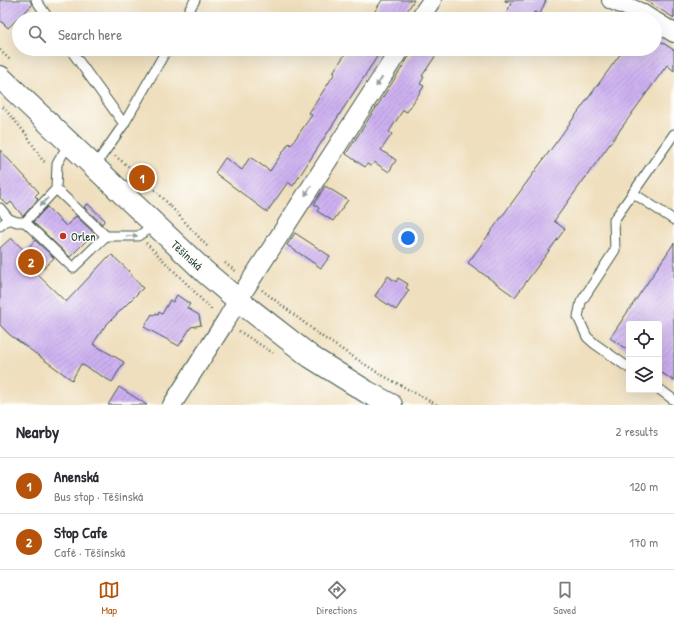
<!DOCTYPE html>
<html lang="en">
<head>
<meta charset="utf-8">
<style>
	:root { --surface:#fff; --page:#f7f7f7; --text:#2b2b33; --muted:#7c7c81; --line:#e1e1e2; --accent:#b45309 }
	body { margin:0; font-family:"Patrick Hand",sans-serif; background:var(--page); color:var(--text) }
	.controls { position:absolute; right:12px; bottom:12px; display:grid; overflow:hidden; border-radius:4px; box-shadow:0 4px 16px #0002 }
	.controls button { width:36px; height:36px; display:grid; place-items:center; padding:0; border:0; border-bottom:1px solid var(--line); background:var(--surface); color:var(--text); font:20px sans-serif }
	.you { position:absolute; left:408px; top:238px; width:14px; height:14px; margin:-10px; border:3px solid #fff; border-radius:50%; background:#1a73e8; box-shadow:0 0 0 6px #1a73e833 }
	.badge { display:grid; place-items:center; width:26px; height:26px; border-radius:50%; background:var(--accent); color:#fff; font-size:13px; font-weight:700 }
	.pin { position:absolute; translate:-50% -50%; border:2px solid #fff; box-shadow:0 1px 4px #0006 }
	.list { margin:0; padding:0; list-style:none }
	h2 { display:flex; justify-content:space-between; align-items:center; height:52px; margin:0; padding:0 16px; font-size:17px }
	h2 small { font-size:13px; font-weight:400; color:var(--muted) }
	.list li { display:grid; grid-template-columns:26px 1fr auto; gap:12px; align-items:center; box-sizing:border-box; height:56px; padding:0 16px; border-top:1px solid var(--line) }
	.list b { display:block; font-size:15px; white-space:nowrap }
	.list p { margin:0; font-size:13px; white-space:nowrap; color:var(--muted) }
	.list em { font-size:13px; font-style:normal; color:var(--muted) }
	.icon { flex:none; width:22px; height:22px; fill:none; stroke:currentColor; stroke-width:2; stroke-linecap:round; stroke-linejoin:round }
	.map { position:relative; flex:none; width:674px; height:405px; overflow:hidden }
	.search { position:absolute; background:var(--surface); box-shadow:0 4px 16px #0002; left:12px; right:12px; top:12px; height:44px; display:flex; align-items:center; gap:10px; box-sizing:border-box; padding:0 14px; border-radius:22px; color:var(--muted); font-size:15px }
	.sheet { height:164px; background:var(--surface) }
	nav { display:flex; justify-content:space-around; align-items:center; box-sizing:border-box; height:56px; border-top:1px solid var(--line); background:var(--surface); font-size:11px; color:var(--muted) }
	nav a { display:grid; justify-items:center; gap:2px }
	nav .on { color:var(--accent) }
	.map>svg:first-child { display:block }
</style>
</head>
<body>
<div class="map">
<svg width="674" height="405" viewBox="0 0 674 405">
	<defs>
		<pattern id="building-hatch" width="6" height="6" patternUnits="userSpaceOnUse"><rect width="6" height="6" fill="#cdb0f1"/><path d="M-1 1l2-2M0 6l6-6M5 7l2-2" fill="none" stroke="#a690c4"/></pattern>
	</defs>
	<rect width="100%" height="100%" fill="#fdfcf7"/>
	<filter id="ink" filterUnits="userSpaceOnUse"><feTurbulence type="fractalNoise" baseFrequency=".025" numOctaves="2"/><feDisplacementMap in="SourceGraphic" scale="8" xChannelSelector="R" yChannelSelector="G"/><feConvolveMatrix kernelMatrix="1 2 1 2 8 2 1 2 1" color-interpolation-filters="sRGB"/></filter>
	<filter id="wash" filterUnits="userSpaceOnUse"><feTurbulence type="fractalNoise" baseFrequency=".012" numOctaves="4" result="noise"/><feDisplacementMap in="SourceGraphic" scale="16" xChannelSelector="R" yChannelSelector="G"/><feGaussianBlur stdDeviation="0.9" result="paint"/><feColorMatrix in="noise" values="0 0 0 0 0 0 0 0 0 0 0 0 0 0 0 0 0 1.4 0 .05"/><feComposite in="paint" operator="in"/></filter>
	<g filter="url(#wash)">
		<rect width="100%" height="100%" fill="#efdfbe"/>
		<g id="blocks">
			<g fill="url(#building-hatch)">
				<polygon points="0,0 30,0 32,5 8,28 0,20"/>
				<polygon points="382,0 414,0 402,19 370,19"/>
				<polygon points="505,0 546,0 540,14 534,12 531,19 504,19 511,3 505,1"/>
				<polygon points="645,0 674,0 674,18"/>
				<polygon points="655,38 674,50 674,71 667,65 554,221 565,229 515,297 468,263 624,49 655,49"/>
				<polygon points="355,49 382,49 293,186 288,182 267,212 215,173 225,158 242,170 250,157 270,171 289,143 291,145 312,115 309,113 335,73 333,72 348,50 352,52"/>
				<polygon points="414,49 440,49 422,76 424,77 420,84 424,86 407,112 403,110 389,132 392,134 381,150 396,160 389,172 374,162 371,166 367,164 365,167 346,154"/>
				<polygon points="0,150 39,192 35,196 38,199 23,216 11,202 8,205 0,198"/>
				<polygon points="325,186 348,200 333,221 317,211 319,208 314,204"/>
				<polygon points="88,204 105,220 102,224 84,207"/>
				<polygon points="47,207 66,226 76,216 94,233 70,257 33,222"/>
				<polygon points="295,233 330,256 321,268 287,245"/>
				<polygon points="11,238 25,251 35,240 54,258 37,274 66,302 107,258 108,259 112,255 131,273 130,274 143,288 105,326 93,344 124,362 112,382 81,364 72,380 10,335 0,325 0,248"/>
				<polygon points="674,243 674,381 659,371 659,324 629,324 629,351 610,338"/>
				<polygon points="388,276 396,282 398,278 408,284 406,288 409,290 396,310 375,296"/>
				<polygon points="177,295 190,304 187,308 199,315 201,325 191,327 179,346 144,327 152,314 154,315 156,313 158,314 159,312 162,314 170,300 173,302"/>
				<polygon points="119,387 147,405 108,405"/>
			</g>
		</g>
	</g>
	<g filter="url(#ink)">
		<use href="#blocks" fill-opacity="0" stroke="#3e5549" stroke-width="1"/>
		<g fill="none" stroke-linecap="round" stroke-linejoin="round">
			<g stroke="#3e5549" stroke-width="11">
				<g id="lane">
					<polyline points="36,0 49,19"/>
					<polyline points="184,19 195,0"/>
					<polyline points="70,49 124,124"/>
					<polyline points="69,143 57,164 56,189 25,222 73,268 106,236 138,236 155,225"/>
					<polyline points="94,167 124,124 167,49"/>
					<polyline points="56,189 106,236"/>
					<polyline points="633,193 674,220"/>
					<polyline points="0,208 9,219"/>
					<polyline points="0,226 9,219 17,222 25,222"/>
					<polyline points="629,368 595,344 587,337 578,317 581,302 615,250 614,220 674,134"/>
					<polyline points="659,389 674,400"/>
				</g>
			</g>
			<g stroke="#3e5549" stroke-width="20">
				<g id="street">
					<polyline points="611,0 640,12 651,19"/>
					<polyline points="419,19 432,0"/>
					<polyline points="655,21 674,33"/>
					<polyline points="172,405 225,322 238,300 400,49"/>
				</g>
			</g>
			<g stroke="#3e5549" stroke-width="24">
				<polyline id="secondary" points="0,77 205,272 238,300 311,357 367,392 391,405"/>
			</g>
			<g stroke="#3e5549" stroke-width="2.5" stroke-dasharray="1 3" stroke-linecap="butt">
				<polyline points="0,50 11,61"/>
				<polyline points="3,107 26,134 43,161 46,162"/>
				<polyline points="115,156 136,172 162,197 207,246"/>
				<polyline points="146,243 191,288 202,300 213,311"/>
				<polyline points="225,263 237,272"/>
				<polyline points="262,290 324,338 380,374 437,405"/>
				<polyline points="239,331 273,353"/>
			</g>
			<use href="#lane" stroke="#fff" stroke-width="9"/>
			<use href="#street" stroke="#fff" stroke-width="18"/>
			<use href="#secondary" stroke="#fff" stroke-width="22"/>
		</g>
		<defs><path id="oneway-solid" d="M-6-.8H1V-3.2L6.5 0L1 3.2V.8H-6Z"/></defs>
		<g fill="#8f9e9a">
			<use href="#oneway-solid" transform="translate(379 82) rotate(123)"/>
			<use href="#oneway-solid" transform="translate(308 191) rotate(123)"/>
			<use href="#oneway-solid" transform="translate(44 202) rotate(133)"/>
			<use href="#oneway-solid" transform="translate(132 236) rotate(-3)"/>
		</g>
	</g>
	<circle fill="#c8321e" stroke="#fdfcf7" stroke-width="1.5" cx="63" cy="236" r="4"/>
	<g text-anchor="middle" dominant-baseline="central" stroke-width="3" stroke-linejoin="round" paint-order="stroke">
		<g font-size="12" fill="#1f3d34" stroke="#fdfcf7" text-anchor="start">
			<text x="71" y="236">Orlen</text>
		</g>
		<g font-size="12" fill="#1f3d34" stroke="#fdfcf7">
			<text transform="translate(187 255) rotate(43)">Těšínská</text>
		</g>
	</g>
</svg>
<div class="controls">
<button><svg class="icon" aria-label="locate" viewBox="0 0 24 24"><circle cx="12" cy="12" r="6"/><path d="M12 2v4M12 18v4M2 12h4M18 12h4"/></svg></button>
<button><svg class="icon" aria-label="layers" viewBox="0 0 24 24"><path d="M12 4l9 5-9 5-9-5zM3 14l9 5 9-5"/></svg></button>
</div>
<div class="you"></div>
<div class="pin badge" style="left:142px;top:178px">1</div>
<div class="pin badge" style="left:31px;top:262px">2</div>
<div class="search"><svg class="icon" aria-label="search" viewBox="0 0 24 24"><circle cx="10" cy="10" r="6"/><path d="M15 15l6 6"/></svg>Search here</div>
</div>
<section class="sheet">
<h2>Nearby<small>2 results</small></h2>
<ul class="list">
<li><span class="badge">1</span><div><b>Anenská</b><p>Bus stop · Těšínská</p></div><em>120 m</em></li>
<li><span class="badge">2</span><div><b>Stop Cafe</b><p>Café · Těšínská</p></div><em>170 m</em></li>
</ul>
</section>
<nav>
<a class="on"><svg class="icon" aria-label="map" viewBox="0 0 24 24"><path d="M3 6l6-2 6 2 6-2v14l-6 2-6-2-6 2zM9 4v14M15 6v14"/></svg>Map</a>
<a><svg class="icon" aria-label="directions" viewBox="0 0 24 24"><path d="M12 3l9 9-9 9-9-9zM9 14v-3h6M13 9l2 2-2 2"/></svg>Directions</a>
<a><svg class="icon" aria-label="saved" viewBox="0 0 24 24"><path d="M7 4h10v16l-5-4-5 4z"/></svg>Saved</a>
</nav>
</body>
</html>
